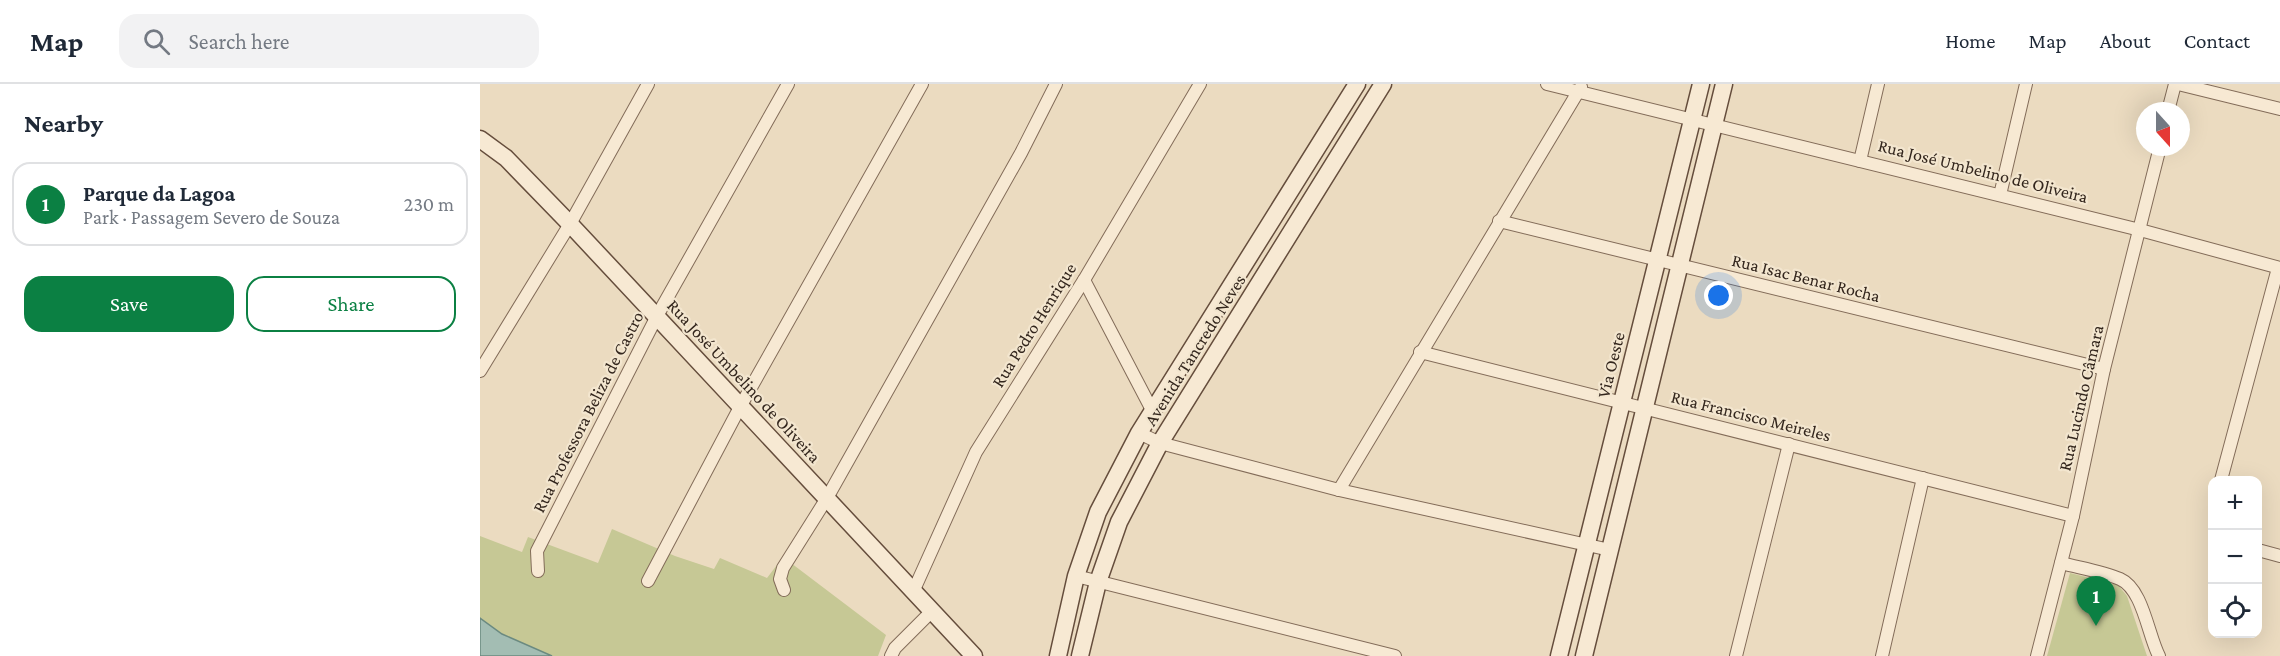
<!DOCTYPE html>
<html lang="en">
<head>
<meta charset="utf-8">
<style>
	:root { --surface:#fff; --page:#f2f2f3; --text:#1f2937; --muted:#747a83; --line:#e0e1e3; --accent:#0b8043 }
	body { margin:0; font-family:"Crimson Pro",serif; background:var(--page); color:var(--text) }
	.controls { position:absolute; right:18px; bottom:18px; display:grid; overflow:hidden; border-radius:12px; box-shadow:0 6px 24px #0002 }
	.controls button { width:54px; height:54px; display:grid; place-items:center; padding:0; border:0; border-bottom:2px solid var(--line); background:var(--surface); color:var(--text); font:30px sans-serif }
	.compass { position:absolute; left:1656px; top:18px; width:54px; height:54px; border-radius:50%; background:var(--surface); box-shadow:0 6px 24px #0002; rotate:159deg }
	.you { position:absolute; left:1239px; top:212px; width:21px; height:21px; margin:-15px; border:4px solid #fff; border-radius:50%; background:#1a73e8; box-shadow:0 0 0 9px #1a73e833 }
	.badge { display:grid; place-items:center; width:39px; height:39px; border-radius:50%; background:var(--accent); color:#fff; font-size:20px; font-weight:700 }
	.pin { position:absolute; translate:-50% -50px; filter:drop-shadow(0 2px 3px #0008) }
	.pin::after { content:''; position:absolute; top:32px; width:21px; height:18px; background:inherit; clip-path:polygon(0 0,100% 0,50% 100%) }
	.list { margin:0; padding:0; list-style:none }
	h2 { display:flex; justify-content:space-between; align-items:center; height:78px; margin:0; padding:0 24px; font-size:26px }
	h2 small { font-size:20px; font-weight:400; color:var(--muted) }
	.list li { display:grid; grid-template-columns:39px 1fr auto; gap:18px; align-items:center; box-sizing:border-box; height:84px; margin:0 12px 12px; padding:0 12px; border:2px solid var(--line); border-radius:18px }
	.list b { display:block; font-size:22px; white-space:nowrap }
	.list p { margin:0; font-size:20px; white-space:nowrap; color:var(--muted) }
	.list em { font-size:20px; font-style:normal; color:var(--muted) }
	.actions { display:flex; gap:12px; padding:18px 24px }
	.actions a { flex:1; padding:14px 0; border:2px solid var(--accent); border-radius:18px; text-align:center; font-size:21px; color:var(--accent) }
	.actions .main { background:var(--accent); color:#fff }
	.icon { flex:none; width:33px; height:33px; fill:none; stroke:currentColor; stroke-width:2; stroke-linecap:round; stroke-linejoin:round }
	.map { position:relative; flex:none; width:1800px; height:572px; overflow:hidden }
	header { display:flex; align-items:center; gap:36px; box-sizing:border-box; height:84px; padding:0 30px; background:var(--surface); border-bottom:2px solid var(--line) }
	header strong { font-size:28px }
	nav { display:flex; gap:33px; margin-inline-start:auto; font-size:21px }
	.search { width:420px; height:54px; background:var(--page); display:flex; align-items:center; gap:15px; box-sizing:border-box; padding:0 21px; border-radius:18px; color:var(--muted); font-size:22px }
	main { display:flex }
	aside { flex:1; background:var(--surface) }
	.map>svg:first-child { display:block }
</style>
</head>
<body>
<header>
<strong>Map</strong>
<div class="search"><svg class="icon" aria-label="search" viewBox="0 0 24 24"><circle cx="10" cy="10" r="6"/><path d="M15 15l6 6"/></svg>Search here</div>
<nav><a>Home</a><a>Map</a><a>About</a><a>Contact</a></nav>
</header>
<main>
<aside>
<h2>Nearby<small></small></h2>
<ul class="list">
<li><span class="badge">1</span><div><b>Parque da Lagoa</b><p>Park · Passagem Severo de Souza</p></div><em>230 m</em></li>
</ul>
<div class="actions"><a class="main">Save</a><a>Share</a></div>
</aside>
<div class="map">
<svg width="1800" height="572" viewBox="0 0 1800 572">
	<rect width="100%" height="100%" fill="#ebdbc0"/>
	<g fill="#c6c895">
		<polygon points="132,445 195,472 234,485 240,474 287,494 303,473 406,551 398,572 0,572 0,452 42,468 48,453 118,479"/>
		<polygon points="1590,489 1638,501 1647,512 1667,572 1567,572"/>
	</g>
	<polygon fill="#a3bdb3" stroke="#6b8a80" stroke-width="1.5" points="0,534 22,550 72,572 0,572"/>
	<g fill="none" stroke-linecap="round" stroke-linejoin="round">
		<g stroke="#836c59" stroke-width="14">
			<g id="street">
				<polyline points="1067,0 1660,146 1800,184"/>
				<polyline points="1698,0 1800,25"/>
				<polyline points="1688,27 1695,0"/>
				<polyline points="1380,77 1398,0"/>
				<polyline points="1520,111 1546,0"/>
				<polyline points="1019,137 1624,285"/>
				<polyline points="604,196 672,326"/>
				<polyline points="940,268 1593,432"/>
				<polyline points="0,287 90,140 168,0"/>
				<polyline points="659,349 680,359 859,406 1130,466"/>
				<polyline points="1741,396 1798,184"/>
				<polyline points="859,406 1101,3"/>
				<polyline points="1778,466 1800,472"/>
				<path d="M1581 479C1600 484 1622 487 1640 495 1663 505 1668 551 1679 572"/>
				<polyline points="58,487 57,467 177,232 308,0"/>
				<polyline points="596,492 915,572"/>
				<polyline points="168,497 260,323 442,0"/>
				<polyline points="304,506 300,495 303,484 347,414 541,69 576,0"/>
				<polyline points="433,508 496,368 604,196 720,0"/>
				<polyline points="411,572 415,564 451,528"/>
				<polyline points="1256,572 1309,360"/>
				<polyline points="1402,572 1443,394"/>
				<polyline points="1557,572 1593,432 1624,285 1680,63"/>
			</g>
		</g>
		<g stroke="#654d3c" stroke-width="19">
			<g id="secondary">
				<polyline points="0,55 26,74 90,140 494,572"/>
				<polyline points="578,572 596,492 618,428 659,349 877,0"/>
				<polyline points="600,572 618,498 639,438 680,359 903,0"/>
				<polyline points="1079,572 1221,0"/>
				<polyline points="1104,572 1244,0"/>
			</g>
		</g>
		<use href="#street" stroke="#f7e9d3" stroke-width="12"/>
		<use href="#secondary" stroke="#f7e9d3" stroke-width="16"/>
	</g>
	<g text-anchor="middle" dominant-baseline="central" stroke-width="4.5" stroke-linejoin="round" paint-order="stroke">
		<g font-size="18" fill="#33261d" stroke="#f3e6cf">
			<text transform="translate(1503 87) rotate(14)">Rua José Umbelino de Oliveira</text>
			<text transform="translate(1326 194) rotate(14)">Rua Isac Benar Rocha</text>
			<text transform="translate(554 241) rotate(-58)">Rua Pedro Henrique</text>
			<text transform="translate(715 266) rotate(-58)">Avenida Tancredo Neves</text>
			<text transform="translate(1131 281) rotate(-76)">Via Oeste</text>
			<text transform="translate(264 297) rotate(47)">Rua José Umbelino de Oliveira</text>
			<text transform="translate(1601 314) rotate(-77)">Rua Lucindo Câmara</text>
			<text transform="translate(108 328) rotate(-63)">Rua Professora Beliza de Castro</text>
			<text transform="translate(1271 332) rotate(14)">Rua Francisco Meireles</text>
		</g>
	</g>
</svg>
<div class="controls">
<button>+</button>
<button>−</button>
<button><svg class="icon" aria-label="locate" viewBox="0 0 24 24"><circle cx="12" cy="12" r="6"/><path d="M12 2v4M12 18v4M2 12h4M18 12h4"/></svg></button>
</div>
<svg class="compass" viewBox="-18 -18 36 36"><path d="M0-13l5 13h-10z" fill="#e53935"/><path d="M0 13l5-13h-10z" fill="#747a83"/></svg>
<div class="you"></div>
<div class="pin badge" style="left:1616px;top:542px">1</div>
</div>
</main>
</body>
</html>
